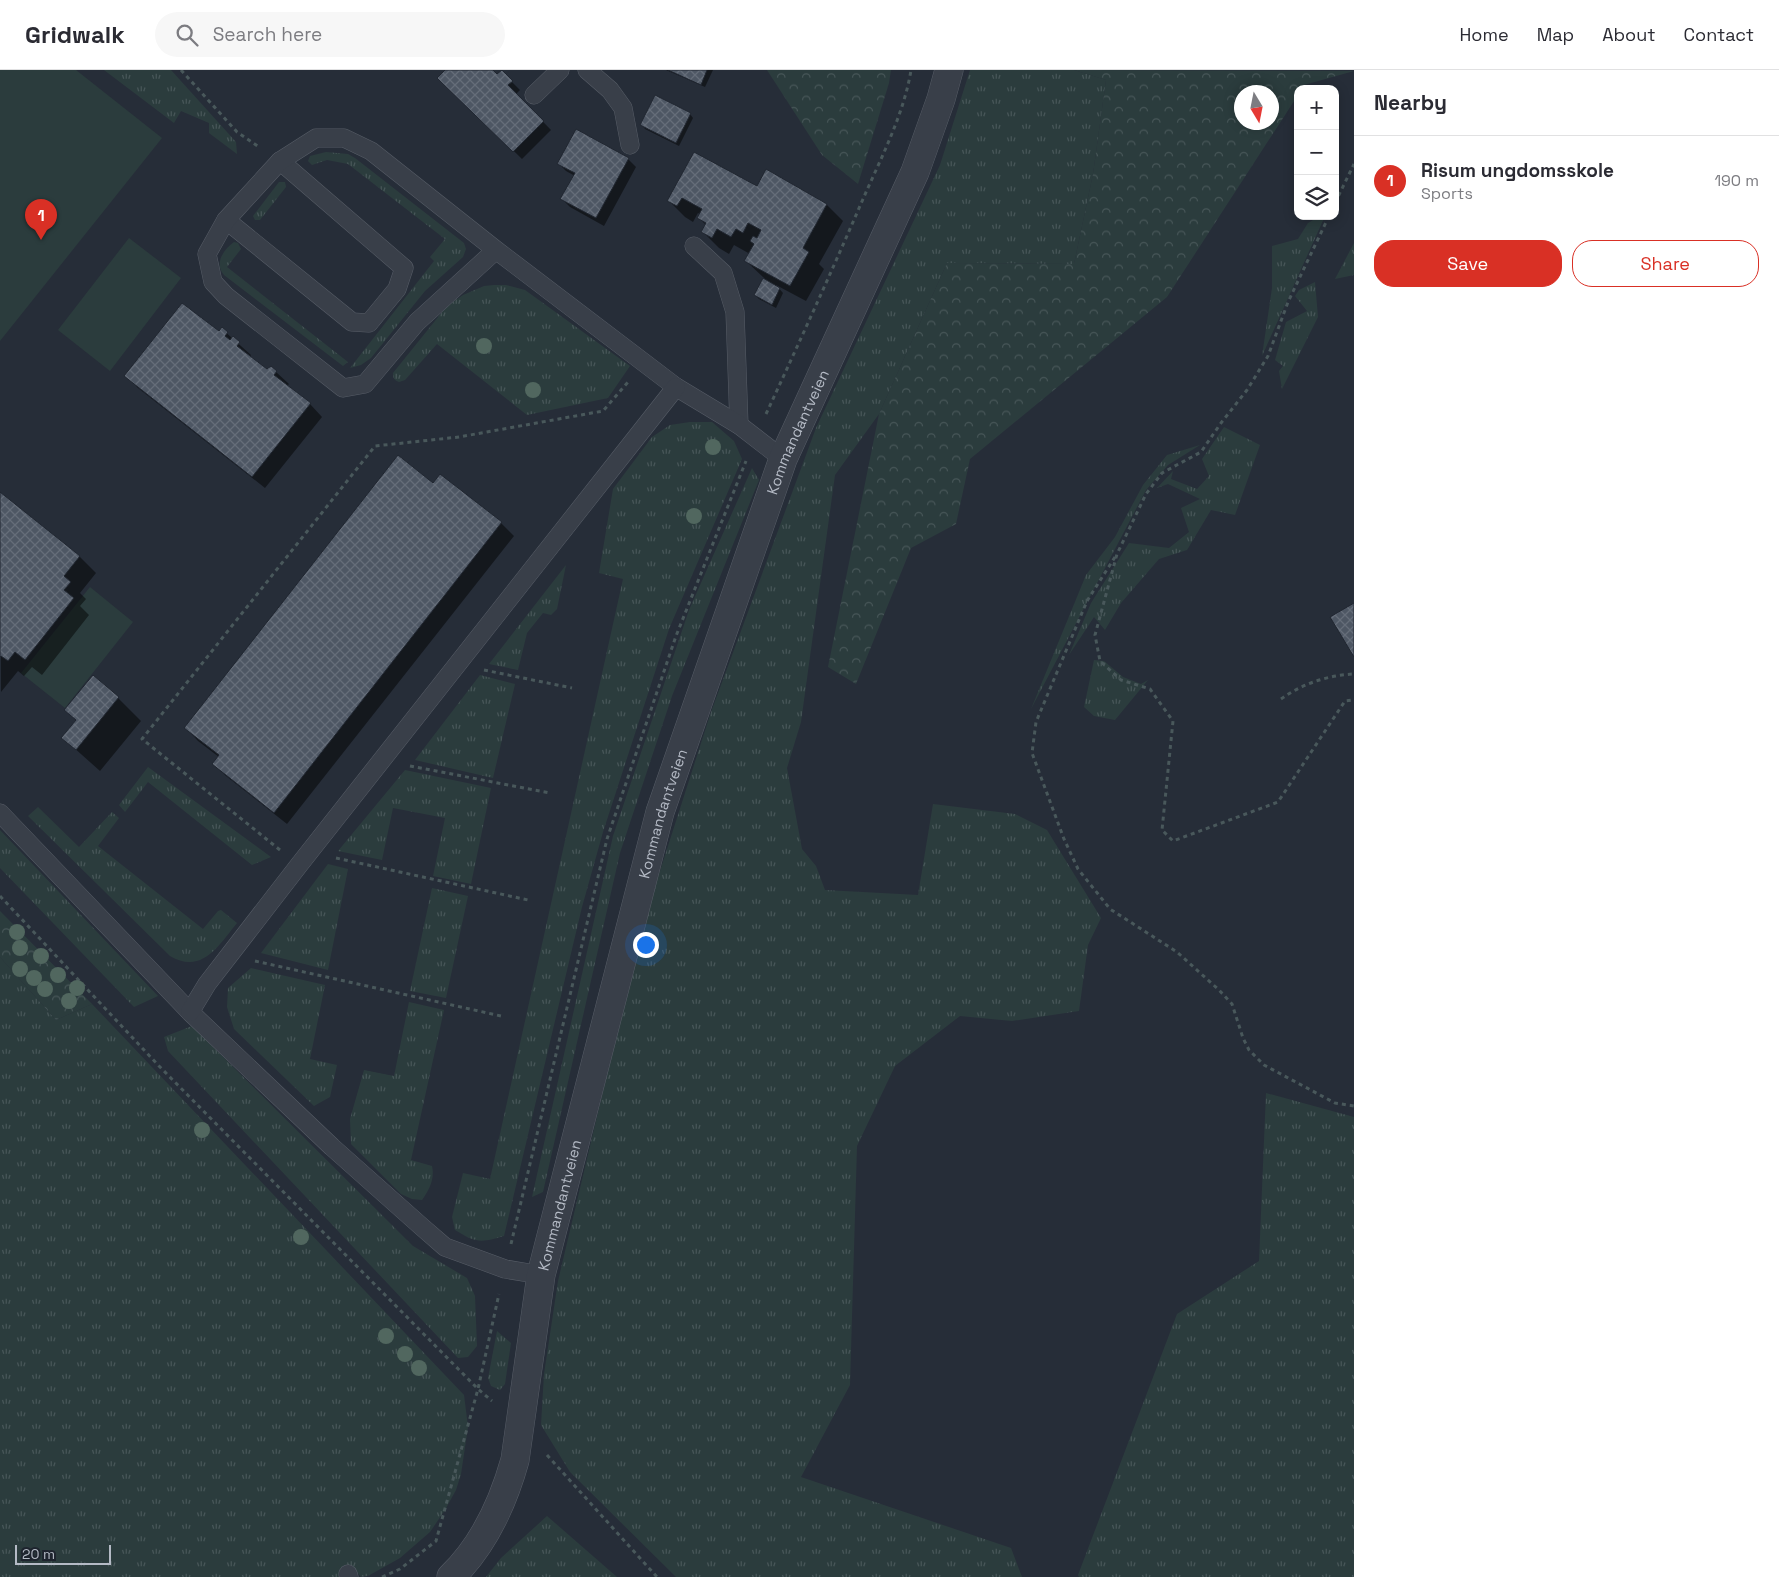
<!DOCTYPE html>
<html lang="en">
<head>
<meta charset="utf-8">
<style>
	:root { --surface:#fff; --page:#f7f7f7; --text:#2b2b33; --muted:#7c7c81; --line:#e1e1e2; --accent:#d93025 }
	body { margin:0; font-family:"Space Grotesk",sans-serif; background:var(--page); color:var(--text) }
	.controls { position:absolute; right:15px; top:15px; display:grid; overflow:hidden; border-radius:10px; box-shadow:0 2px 12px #0003 }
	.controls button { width:45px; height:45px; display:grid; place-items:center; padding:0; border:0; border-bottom:1px solid var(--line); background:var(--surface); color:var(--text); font:25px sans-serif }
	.compass { position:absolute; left:1234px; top:15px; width:45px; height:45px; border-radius:50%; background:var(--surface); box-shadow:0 2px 12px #0003; rotate:170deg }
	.scale { position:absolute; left:15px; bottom:12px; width:96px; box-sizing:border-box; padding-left:5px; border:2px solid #b4bac5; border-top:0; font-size:14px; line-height:18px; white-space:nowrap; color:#b4bac5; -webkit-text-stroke:4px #1e242e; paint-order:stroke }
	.you { position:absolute; left:645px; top:874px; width:18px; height:18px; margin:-12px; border:4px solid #fff; border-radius:50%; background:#1a73e8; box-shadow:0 0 0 8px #1a73e833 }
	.badge { display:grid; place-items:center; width:32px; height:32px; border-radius:50%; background:var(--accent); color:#fff; font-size:16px; font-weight:700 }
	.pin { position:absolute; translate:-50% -41px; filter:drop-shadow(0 1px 2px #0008) }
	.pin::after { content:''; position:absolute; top:26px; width:18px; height:15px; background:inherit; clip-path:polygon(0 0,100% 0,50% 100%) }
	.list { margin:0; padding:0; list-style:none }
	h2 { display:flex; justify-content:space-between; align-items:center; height:65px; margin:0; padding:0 20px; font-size:21px }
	h2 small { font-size:16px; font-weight:400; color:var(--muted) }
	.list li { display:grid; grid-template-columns:32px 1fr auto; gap:15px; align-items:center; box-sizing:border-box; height:90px; padding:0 20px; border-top:1px solid var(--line) }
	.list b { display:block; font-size:19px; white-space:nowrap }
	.list p { margin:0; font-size:16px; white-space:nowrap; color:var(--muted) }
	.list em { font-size:16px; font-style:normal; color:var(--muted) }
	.actions { display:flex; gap:10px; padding:15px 20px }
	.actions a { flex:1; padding:11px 0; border:1px solid var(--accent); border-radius:20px; text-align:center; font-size:18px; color:var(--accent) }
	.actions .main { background:var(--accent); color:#fff }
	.icon { flex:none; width:28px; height:28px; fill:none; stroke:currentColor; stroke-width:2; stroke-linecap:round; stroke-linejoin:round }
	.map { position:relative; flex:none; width:1354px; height:1507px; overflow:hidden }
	header { display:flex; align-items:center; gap:30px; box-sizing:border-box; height:70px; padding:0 25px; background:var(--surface); border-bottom:1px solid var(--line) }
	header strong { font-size:24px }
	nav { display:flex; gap:28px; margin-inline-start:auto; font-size:18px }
	.search { width:350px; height:45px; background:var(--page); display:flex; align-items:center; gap:12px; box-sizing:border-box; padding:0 18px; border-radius:28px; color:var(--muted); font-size:19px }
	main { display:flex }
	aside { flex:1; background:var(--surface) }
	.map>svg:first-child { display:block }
</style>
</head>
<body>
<header>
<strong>Gridwalk</strong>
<div class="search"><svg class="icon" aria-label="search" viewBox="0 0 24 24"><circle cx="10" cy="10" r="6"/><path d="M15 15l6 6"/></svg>Search here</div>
<nav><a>Home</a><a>Map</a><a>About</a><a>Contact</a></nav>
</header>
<main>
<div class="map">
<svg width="1354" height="1507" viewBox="0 0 1354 1507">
	<defs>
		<pattern id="grass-tufts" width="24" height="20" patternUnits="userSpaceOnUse" patternTransform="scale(1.25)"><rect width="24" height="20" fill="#2b3c3d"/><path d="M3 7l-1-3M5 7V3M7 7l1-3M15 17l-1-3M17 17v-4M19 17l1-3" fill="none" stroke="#475658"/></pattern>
		<pattern id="forest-crowns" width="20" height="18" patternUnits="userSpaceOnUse" patternTransform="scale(1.25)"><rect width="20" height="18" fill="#2b3c3d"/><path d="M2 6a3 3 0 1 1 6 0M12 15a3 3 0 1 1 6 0" fill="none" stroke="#475658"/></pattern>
		<pattern id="building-cross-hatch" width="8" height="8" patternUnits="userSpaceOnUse" patternTransform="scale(1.25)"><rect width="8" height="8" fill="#4e5764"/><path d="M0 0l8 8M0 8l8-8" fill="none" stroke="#656d79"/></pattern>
	</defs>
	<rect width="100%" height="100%" fill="#262d38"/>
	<g fill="url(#grass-tufts)">
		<polygon points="104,0 171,0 236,72 237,84 209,63 209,53 181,41 174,53"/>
		<polygon points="970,0 1074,0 1106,10 1093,104 1074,194 947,193 879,344 835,405 801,652 787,698 802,779 816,796 825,820 918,825 933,734 1015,744 1047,760 1101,848 1088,875 1079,941 1012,951 960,946 895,996 857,1076 850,1315 801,1407 1011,1478 1022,1507 676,1507 570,1402 541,1355 544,1304 558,1211 642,857 711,642 816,358 940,95"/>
		<polygon points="326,82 348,84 355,88 464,173 466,179 463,187 425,221 371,288 361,295 350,298 434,191 430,187 445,169 348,94 327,90 312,95 308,91 310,86"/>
		<polygon points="279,112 285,112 286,117 260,150 255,150 253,146"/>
		<polygon points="1320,146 1325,146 1262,286 1272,218 1272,176 1298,169 1308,153"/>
		<path d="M234 172 238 173 241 179 227 197 348 292 343 296 224 205C214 194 223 180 234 172Z"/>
		<polygon points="1354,173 1354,205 1335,209"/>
		<polygon points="1315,212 1318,247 1282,319 1279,301 1283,296 1275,290 1286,252 1307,241 1295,226 1299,220"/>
		<path d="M494 215H506L525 220 630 296 608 328 527 345 437 274 405 310 399 312C394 310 393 308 393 303L447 236 463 225 484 216Z"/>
		<path d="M690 352H712L734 371 742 389 669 559 603 762 582 837 504 1166C481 1173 476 1173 455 1160L452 1147 463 1103 490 1109 623 509 599 503 613 419 652 367 670 355Z"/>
		<polygon points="1224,357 1260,375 1235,445 1211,440 1187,480 1159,489 1121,533 1105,560 1094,547 1069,585 1091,533 1129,473 1169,478 1189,462 1181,438 1200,429 1168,414 1157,418 1173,401 1171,409 1197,419 1209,406 1202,389"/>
		<polygon points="1200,375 1168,395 1146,420 1031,639 1086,505 1115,467 1143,415 1167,385"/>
		<polygon points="752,398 759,410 672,626 620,783 543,1122 532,1127 613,766 689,540"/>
		<polygon points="566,495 557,539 551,545 543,543 527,563 518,600 489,594"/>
		<polygon points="1094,590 1104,591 1123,607 1141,614 1148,610 1115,650 1094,646 1084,637"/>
		<polygon points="480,605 515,614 493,708 415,690"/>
		<polygon points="148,697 271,787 252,795 148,712 125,742 119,735"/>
		<polygon points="405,700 491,718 471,814 433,806 445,748 393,738 382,790 338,781"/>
		<path d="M38 737 79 777 112 742 119 748 98 776 203 859 218 841 221 840 237 853C219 875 202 905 170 886L28 746Z"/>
		<polygon points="0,760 158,926 134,937 0,798"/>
		<polygon points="328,794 348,799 328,900 261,883"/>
		<polygon points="432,818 468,826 446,928 410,921"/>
		<polygon points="0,887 56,950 92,934 464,1325 468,1357 461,1404 456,1420 445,1440 430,1462 400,1488 368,1506 361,1507 356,1501 340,1507 0,1507"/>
		<polygon points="251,898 325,915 310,989 337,995 330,1027 314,1036 234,959 227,937 228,918"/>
		<path d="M409 932 444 940 411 1090 432 1096C435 1109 429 1120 422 1130L412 1129 401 1124 351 1074 350 1049 364 1000 394 1006Z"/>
		<polygon points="192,956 413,1176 467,1208 475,1226 477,1276 468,1287 458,1288 168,981 164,967"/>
		<polygon points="1266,1023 1354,1047 1354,1507 1079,1507 1078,1505 1177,1244 1259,1191"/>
		<polygon points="497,1261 511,1273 505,1314 500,1320 491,1316 488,1308"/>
		<polygon points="547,1446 617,1507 486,1507 501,1488"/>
	</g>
	<g fill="url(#forest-crowns)" fill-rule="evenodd">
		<polygon points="767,0 891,0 889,13 858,114 822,85"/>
		<path d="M1074 0 1354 1 1304 15 1302 19H1298V25L1167 227 970 389 956 454 911 478 856 614 828 597 879 344 947 193 1074 194 1093 104 1106 10ZM1272 22V52H1242V22Z"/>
		<polygon points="0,841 92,934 56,950 0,887"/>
	</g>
	<g fill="#2b3c3d">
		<polygon points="0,0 76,0 162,68 0,271"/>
		<polygon points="129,168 181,208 110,301 58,260"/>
		<polygon points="90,517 133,552 65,638 21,603"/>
	</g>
	<g fill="#0007">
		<polygon points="447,0 491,0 497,6 502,2 520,20 516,24 551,60 522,89 439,8"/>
		<polygon points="666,0 713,0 705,17"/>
		<polygon points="690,44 693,48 679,76 645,59 642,55"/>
		<polygon points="695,83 757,118 827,135 843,151 819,194 824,199 806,231 776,215 783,223 776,238 759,229 755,225 764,208 746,191 750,184 734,175 729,184 719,178 703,162 706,155 699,148 700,144 698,143 693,152 685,147 669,131"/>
		<polygon points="628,89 636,97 604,156 570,137 562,129 575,106 566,101 558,93"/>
		<polygon points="222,259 251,285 250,287 268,301 276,302 289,314 287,316 310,334 322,347 265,418 138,318 126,306 219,263"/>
		<polygon points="441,406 501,453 514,466 287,754 226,706 213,694 219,687 198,671 186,658 434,415"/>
		<polygon points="0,423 80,487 96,503 80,523 86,529 80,536 89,545 42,605 32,597 24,606 18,601 1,622"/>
		<polygon points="93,607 118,628 141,651 100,701 63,668 77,651 66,640"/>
	</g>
	<g fill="url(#building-cross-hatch)" stroke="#202630">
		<polygon points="445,0 493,0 497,4 502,0 513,11 508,15 544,51 513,82 437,8"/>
		<polygon points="668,0 707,0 701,15"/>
		<polygon points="655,25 691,43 676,73 640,55"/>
		<polygon points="576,59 629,88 596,148 560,129 575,103 557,94"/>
		<polygon points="694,82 757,116 766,99 827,134 803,178 809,182 790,216 744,191 754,174 750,171 753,166 757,168 761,160 748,153 743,163 736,159 731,167 717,159 712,168 701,162 706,153 697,148 702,139 682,128 677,136 667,131"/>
		<polygon points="763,208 780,218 772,235 754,225"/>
		<polygon points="182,233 219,261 222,257 228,262 225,266 230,270 233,266 240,272 237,276 267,299 271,296 277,301 274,305 311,333 252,407 124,306"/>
		<polygon points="398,385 433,413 440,404 502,452 274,743 212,694 219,685 184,658"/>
		<polygon points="0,422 80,486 64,506 71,512 64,520 74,528 25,590 15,582 8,591 1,586 0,587"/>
		<polygon points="1354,533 1354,587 1330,547"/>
		<polygon points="93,605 119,627 76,680 61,668 76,650 64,640"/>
	</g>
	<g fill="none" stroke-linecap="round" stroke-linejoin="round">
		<g stroke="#575d67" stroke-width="19">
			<g id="service">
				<polyline points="587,0 610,20 623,38 630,75"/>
				<polyline points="534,25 560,0"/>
				<polyline points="226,150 352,252 369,253 397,219 404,198 280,91"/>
				<polyline points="694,176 723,203 735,242 739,355"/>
				<polyline points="496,180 417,252 365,314 343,318 226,226 213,212 207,184 226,150 280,91 316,68 344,68 371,81 496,180 676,317 739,355 783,389"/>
				<polyline points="0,743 190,942 332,1077 422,1157 445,1177 505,1199 541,1205"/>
				<polyline points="190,942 207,914 299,795 676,317"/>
				<polyline points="348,1504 349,1507"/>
			</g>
		</g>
		<g stroke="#575d67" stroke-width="29">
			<g id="minor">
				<path id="s1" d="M451 1507C484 1475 503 1433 515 1390L541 1205 660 742 783 389 915 102 941 29 949 0"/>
			</g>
		</g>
		<g stroke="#49585b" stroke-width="3" stroke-dasharray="4 4" stroke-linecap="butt">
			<polyline points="181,0 237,62 259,77"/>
			<polyline points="1335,133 1354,94"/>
			<polyline points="1329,146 1288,232 1268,286 1247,320 1221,353 1201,382 1162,403 1146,424 1117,484 1095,565 1100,591 1121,610 1150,619 1173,651 1162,760 1173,771 1278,732 1345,631 1354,630"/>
			<path d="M766 344C799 273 832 201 863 129 881 88 904 44 911 0"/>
			<polyline points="1115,487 1087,531 1036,652 1032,683 1064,769 1078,799 1110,839 1177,882 1219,920 1232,934 1243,968 1249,980 1264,995 1335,1033 1354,1036"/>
			<polyline points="484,600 572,618"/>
			<path d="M1281 629C1302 614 1328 605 1354 604"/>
			<polyline points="410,696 550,723"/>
			<polyline points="280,780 142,669 375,376 459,367 603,341 628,312"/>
			<polyline points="336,788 528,830"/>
			<polyline points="0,826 159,996 478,1319 492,1331"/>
			<polyline points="255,891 501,946"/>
			<polyline points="511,1174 607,769 676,566 746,391"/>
			<polyline points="547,1385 657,1507"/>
			<polyline points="382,1507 400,1499 436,1471 478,1319 499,1224"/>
		</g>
		<use href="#service" stroke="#393f49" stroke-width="18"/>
		<use href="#minor" stroke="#393f49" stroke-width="28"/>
	</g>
	<g fill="#51675f">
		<circle cx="484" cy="276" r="8"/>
		<circle cx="533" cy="320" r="8"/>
		<circle cx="713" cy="377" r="8"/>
		<circle cx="694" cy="446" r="8"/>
		<circle cx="17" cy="862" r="8"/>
		<circle cx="20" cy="878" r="8"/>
		<circle cx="41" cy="886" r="8"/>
		<circle cx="20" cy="899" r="8"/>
		<circle cx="58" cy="905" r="8"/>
		<circle cx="34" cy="908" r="8"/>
		<circle cx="77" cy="918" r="8"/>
		<circle cx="45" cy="919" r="8"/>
		<circle cx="69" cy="931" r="8"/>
		<circle cx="202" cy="1060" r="8"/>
		<circle cx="301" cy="1167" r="8"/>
		<circle cx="386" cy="1266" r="8"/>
		<circle cx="405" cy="1284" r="8"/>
		<circle cx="419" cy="1298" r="8"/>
	</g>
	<g text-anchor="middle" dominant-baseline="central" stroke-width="4" stroke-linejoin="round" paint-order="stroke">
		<g font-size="15" fill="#b4bac5" stroke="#1e242e">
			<text stroke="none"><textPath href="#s1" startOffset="1204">Kommandantveien</textPath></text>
			<text stroke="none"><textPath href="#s1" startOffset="799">Kommandantveien</textPath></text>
			<text stroke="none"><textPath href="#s1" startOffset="394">Kommandantveien</textPath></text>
		</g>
	</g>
</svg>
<div class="controls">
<button>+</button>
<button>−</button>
<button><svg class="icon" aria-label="layers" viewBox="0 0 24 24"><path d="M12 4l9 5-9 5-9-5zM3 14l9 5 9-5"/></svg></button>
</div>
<svg class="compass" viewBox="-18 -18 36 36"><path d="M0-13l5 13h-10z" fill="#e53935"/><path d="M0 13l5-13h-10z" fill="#7c7c81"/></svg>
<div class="scale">20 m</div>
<div class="you"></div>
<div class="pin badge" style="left:41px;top:170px">1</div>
</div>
<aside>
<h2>Nearby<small></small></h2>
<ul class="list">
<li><span class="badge">1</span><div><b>Risum ungdomsskole</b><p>Sports</p></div><em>190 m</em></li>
</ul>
<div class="actions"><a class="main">Save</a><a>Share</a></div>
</aside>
</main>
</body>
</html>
